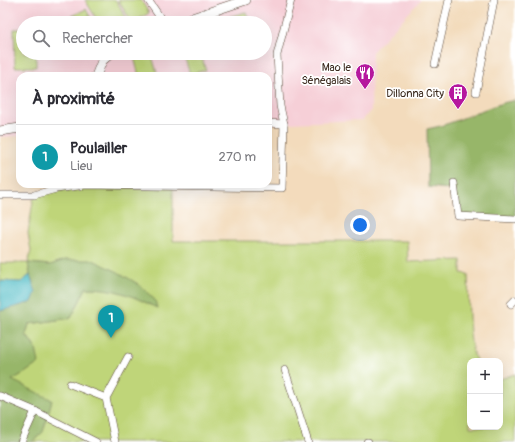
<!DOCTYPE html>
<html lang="fr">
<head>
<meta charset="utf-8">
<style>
	:root { --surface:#fff; --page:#f2f2f3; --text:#2b2b33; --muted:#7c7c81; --line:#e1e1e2; --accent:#7c3aed }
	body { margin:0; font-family:Pangolin,sans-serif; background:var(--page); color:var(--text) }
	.controls { position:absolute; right:12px; bottom:12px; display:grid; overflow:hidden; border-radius:8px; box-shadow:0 4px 16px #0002 }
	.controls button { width:36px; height:36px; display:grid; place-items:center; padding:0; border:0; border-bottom:1px solid var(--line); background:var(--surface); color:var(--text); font:20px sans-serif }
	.you { position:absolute; left:360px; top:225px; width:14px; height:14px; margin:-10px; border:3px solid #fff; border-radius:50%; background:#1a73e8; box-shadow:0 0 0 6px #1a73e833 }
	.badge { display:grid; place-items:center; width:26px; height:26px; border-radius:50%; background:var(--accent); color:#fff; font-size:13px; font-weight:700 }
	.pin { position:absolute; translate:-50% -33px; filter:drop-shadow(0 1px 2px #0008) }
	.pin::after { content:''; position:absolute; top:21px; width:14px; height:12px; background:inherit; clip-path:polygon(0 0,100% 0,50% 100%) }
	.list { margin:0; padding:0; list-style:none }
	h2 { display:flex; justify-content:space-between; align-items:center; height:52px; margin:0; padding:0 16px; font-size:17px }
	h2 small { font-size:13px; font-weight:400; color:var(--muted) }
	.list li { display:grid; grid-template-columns:26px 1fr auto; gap:12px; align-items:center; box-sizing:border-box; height:64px; padding:0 16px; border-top:1px solid var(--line) }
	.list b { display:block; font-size:15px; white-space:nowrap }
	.list p { margin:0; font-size:13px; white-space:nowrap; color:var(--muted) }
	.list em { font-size:13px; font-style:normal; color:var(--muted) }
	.icon { flex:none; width:22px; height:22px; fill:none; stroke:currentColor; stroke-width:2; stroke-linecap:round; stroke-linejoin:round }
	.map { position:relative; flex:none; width:515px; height:442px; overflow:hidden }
	.search { position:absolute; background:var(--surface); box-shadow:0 4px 16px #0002; left:16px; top:16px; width:256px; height:44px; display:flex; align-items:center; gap:10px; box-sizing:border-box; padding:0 14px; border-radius:22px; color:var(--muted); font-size:15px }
	.panel { position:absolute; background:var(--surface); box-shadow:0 4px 16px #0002; left:16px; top:72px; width:256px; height:116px; border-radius:12px }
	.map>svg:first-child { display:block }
</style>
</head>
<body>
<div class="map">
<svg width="515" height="442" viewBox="0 0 515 442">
	<rect width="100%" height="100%" fill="#fff"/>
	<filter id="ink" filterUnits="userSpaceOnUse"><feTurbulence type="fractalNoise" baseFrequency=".025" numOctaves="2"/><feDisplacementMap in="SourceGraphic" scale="8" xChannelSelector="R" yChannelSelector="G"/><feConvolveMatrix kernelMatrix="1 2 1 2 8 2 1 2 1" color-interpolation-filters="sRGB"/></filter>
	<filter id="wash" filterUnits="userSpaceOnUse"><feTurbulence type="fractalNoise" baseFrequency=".012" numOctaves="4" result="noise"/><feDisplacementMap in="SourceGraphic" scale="16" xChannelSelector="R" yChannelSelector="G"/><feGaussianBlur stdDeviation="0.9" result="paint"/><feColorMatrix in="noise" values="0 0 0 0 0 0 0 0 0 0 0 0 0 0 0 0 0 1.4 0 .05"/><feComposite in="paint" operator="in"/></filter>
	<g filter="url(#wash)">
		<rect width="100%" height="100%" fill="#f3dbbc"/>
		<path fill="#f6cfd7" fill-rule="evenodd" d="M0 0H421L372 52 371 110 363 120 268 124V76H20V136L0 137ZM23 23H265V53H23Z"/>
		<g fill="#bfd579" stroke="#7d804c">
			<polygon points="85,0 116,0 129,23 99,23"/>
			<polygon points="118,0 141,0 149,13 132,23"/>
			<polygon points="86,9 94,23 58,23"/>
			<polygon points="246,12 250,23 230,23 228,17"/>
			<polygon points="14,29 23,29 23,53 36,53 36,67 15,67"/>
			<polygon points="151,53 158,76 139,76 134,57"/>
			<polygon points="183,53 200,53 206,70 190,74"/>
			<path d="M173 186V241H407L408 262 461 260V273L468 274C469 291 467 350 477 361H470V427H500V379L515 374V442H32L43 432 11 380 26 372 36 349 26 334 29 324 71 318 86 288H107L130 295 157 308 138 284 107 267 65 260 50 265 29 263 30 275 21 282 0 281V263H28L31 251 28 233 34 195 56 189Z"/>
		</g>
		<g fill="#97b669" stroke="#697044">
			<path d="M515 100V219L458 216 453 184 449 189 428 187 427 129C457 124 484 106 515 100Z"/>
			<path d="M65 260H93L118 272 138 284 155 300 157 308C131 295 115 288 86 288L71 318 29 324 26 335 36 349 39 363 26 372 12 380 52 400 43 432 32 442H0V311L32 302 33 282 30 275 28 263 50 265Z"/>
		</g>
		<polygon fill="#4cbac4" stroke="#447271" points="30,275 36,292 32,302 0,311 0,281 21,282"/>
	</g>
	<g filter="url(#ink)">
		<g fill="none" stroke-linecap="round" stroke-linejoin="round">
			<g stroke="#574536" stroke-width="8">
				<g id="minor">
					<polyline points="148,0 164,23"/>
					<polyline points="435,64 449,0"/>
					<polyline points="476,92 494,0"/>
					<polyline points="268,123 284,124"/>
					<polyline points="454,183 458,216 515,219"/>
					<polyline points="0,195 34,195 56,189 86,185 282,188 284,124 280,106 277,55 291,0"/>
					<polyline points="511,304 515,300"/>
					<polyline points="285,370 308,442"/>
					<polyline points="70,384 106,398"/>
					<polyline points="0,396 35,411 96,442"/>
					<polyline points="21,442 35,411"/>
					<polyline points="115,442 106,398 128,357"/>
					<polyline points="367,442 368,442"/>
				</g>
			</g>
			<g stroke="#574536" stroke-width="10">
				<g id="tertiary">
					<polyline points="177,23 246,0"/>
					<polyline points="96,76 102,61 111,53"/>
					<polyline points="0,131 20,128"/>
				</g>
			</g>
			<use href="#minor" stroke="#fff" stroke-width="7"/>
			<use href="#tertiary" stroke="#fff" stroke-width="9"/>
		</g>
	</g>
	<defs>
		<g id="restaurant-pin" transform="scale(1)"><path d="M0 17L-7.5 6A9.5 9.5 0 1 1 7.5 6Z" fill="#b5179e" stroke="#fff"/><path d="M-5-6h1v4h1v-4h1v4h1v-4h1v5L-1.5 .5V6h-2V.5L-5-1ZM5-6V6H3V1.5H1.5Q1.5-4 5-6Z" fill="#fff"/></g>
		<g id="building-pin" transform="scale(1)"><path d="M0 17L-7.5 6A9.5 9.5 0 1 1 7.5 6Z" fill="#b5179e" stroke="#fff"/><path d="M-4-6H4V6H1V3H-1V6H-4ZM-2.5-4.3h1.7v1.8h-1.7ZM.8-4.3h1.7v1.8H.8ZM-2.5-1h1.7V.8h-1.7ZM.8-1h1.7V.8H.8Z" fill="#fff"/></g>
	</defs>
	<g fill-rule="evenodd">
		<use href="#restaurant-pin" x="365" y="73"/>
		<use href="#building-pin" x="458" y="93"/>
	</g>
	<g text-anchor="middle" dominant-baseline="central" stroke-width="3.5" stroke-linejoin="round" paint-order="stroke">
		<g font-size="11" fill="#3b2a1e" stroke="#fff" text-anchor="end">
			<text x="351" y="67">Mao le<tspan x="351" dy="13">Sénégalais</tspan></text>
			<text x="444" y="93">Dillonna City</text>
		</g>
	</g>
</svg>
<div class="controls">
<button>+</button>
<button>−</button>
</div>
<div class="you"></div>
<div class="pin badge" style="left:111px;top:338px;background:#0f9aa8">1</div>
<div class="search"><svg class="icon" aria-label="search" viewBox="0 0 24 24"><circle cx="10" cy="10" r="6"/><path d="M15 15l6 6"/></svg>Rechercher</div>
<section class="panel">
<h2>À proximité<small></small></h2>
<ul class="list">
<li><span class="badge" style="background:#0f9aa8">1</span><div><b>Poulailler</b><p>Lieu</p></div><em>270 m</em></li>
</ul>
</section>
</div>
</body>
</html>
